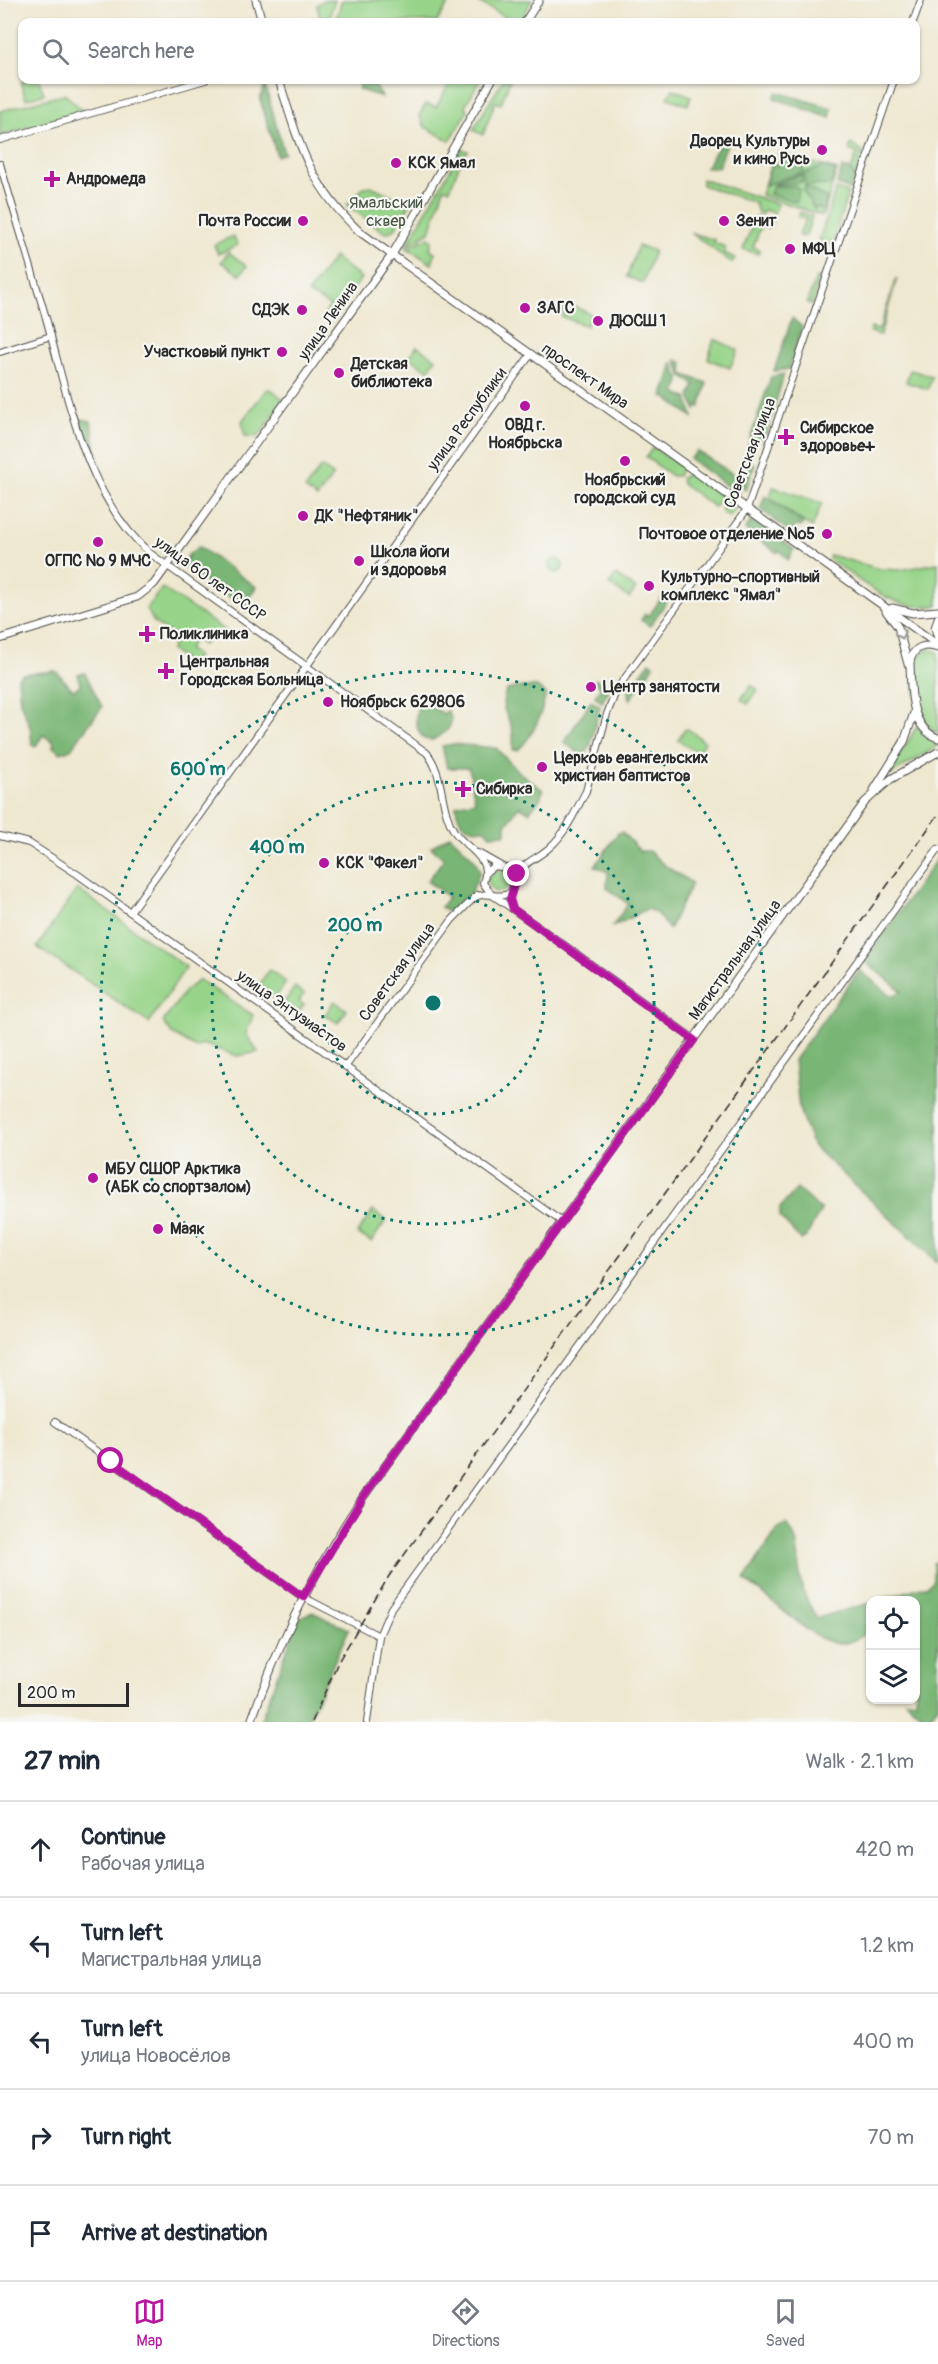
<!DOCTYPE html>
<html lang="en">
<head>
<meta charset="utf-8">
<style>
	:root { --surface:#fff; --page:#f2f2f3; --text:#1f2937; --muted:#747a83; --line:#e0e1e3; --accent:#b5179e }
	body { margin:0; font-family:Pangolin,sans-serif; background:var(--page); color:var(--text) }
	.controls { position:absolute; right:18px; bottom:18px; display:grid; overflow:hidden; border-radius:12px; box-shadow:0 2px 4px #0004 }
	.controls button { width:54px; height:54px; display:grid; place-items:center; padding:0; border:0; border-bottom:2px solid var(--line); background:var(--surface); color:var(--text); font:30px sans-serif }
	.scale { position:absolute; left:18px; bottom:15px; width:111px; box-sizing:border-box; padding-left:6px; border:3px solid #2b2b2b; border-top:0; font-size:16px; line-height:21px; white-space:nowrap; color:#2b2b2b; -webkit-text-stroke:4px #f6f6f2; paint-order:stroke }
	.stop { position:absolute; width:18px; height:18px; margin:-14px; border:4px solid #b5179e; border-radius:50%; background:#fff }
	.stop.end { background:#b5179e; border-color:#fff; box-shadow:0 2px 6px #0008 }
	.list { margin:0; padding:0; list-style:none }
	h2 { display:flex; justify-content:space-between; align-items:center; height:78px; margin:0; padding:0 24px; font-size:26px }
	h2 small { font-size:20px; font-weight:400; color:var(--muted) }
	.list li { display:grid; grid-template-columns:39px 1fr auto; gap:18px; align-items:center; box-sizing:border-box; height:96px; padding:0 24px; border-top:2px solid var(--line) }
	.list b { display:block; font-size:22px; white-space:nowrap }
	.list p { margin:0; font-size:20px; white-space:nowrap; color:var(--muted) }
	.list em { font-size:20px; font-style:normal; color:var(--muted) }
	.icon { flex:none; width:33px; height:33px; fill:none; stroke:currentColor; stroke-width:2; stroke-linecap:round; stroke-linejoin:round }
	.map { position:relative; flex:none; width:938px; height:1722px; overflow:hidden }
	.search { position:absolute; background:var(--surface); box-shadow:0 2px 4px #0004; left:18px; right:18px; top:18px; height:66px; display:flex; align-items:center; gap:15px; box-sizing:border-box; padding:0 21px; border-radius:12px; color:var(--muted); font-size:22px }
	.sheet { height:558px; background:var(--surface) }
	nav { display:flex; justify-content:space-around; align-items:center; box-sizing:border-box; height:84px; border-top:2px solid var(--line); background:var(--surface); font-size:16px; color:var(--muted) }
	nav a { display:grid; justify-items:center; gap:3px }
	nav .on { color:var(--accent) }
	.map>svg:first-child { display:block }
</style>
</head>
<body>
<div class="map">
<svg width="938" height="1722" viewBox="0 0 938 1722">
	<rect width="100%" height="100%" fill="#f6f6f2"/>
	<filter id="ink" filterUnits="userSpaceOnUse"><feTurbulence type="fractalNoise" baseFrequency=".0167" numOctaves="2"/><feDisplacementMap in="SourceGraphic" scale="12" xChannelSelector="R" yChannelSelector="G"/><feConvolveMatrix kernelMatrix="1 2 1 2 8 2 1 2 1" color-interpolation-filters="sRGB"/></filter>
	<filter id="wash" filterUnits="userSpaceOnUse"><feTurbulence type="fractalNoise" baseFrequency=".008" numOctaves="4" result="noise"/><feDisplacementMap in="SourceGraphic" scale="24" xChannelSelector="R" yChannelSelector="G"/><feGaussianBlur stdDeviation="1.35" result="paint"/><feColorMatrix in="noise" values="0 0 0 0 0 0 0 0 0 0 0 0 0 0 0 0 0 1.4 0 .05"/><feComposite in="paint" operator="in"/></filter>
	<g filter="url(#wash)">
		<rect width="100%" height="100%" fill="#efe8d0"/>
		<g fill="#97d489" stroke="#61805a" stroke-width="1.5">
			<polygon points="324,0 335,0 328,22 316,22 320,20 317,5"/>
			<polygon points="342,0 451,0 437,22 335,22"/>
			<polygon points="475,0 532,0 520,22 514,22"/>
			<polygon points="23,80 39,80 44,94 26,99 21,84"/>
			<polygon points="455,80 480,80 465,106 468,111 450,141 425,127 419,115 426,104 436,107 451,81"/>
			<polygon points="503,80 510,80 501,104 495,102 483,135 473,130"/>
			<polygon points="673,89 691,96 688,105 668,98"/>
			<polygon points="65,94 83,111 0,136 0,111"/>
			<polygon points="851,144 863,152 855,178 851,170 857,153 849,150"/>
			<polygon points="462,149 468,151 462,157 450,189 444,188 430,232 406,246"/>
			<polygon points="779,153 837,170 823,216 761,195 771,163 776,164"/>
			<polygon points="702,179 778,204 774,213 764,210 762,214 758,213 755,203 702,185"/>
			<polygon points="371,186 410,204 394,230 385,233 347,205 364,187"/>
			<polygon points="836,189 848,193 832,245 819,240"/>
			<polygon points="800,212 812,216 806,235 803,237 798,235 806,219 798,217"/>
			<polygon points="756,216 772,221 769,228 761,226 753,247 760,250 758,254 743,249"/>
			<polygon points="691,233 715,240 714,243 726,247 724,253 735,258 732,263"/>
			<polygon points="233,236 238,245 218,254 214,245"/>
			<polygon points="429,237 432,241 430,249 435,252 432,264 407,248"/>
			<polygon points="638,246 654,251 643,283 627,277"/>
			<polygon points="228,252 247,266 240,275 221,262"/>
			<polygon points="334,257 361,278 334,320 325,313 330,306 308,293"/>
			<polygon points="821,277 812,305 807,303 816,278"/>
			<polygon points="897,278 880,335 870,332 871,328 879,330"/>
			<polygon points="568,304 591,314 587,326 562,317 564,306"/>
			<polygon points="714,339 738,350 730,368 708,359"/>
			<polygon points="417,346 436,359 428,370 409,357"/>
			<polygon points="910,370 932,376 928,389 906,382"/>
			<polygon points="271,389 284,400 258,437 245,436 242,421 266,390"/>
			<polygon points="653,447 682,468 678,476 672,476 646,457"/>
			<polygon points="321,467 333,475 317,498 305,489"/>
			<polygon points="690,473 736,507 729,517 721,511 723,506 718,502 714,507 682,484 681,478"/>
			<polygon points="773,487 822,503 812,528 770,498"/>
			<path d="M830 555 880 569 900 570 938 563V605C895 614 863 582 829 559Z"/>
			<circle cx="556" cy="566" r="7"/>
			<polygon points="616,575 636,589 629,598 609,584"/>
			<polygon points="162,588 229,633 223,641 212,634 203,645 195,639 188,649 197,656 191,665 171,651 174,638 154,622 146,609"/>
			<path d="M927 649 938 652V733C915 720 911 682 915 659Z"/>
			<polygon points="751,685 758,690 748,704 741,699"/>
			<polygon points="917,726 938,746 890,775 889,774"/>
			<polygon points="688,729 705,742 697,753 678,740 684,730"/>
			<circle cx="499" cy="881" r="11"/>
			<polygon points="77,889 186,967 149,1023 37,947"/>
			<polygon points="269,970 286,982 275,999 258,986"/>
			<polygon points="199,980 253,1015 246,1034 258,1052 237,1056 203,1044 196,1048 172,1034 163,1022 185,991"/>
			<polygon points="295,987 304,994 299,1001 304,1005 296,1015 282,1005"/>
			<polygon points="334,1001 347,1010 338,1023 325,1015"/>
			<polygon points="373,1211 386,1221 371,1242 357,1233"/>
		</g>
		<g fill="#79b675" stroke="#527050" stroke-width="1.5">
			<polygon points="359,80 384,80 374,84 382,97 359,90"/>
			<polygon points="265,85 284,153 277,156 260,99"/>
			<polygon points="777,92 832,108 830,118 774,98"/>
			<polygon points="723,139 728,141 718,168 706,167"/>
			<polygon points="781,156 803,161 803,172 765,185 771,165 777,166"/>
			<polygon points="822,167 836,171 831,185 805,186 804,173"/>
			<polygon points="842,168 851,170 855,178 851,190 837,185"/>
			<polygon points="802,174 802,182 772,185"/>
			<polygon points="773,186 796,186 799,190 796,202 770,194"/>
			<polygon points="805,187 827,198 823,212 818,207 814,209 803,190"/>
			<polygon points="792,318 802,327 789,369 774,371"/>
			<polygon points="676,360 683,363 682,374 707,383 700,407 697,406 696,410 690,397 695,384 682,377"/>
			<polygon points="673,363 680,381 676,393 687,398 693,417 663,396"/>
			<polygon points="784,374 767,433 752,445 748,445 771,377"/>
			<polygon points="81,419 91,421 99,468 89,451 79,421"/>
			<polygon points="697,451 736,476 739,495 690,459"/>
			<polygon points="743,460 755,464 746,490 742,488 739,473"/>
			<polygon points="765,496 803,523 801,527 797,525 791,533 760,509"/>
			<polygon points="752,520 794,549 788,560 779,550 777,553 745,529"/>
			<polygon points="199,547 256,587 247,601 251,610 247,611 235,600 219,592 182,566 189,554"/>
			<polygon points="664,594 669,598 650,626 641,620 645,614 649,616"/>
			<polygon points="650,662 654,665 630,700 628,691"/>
			<polygon points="56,671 73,690 80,685 78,674 85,673 102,707 71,749 61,753 53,747 54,742 43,735 35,747 32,744 30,727 20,702 18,677 22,674"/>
			<polygon points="596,679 610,688 602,702 595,696 601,687 594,682"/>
			<path d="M522 687H537L546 694C541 715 535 734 518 750H513C513 743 514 733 511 726 506 714 499 704 507 690Z"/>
			<path d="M420 700 444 714 447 710C458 725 445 734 432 740L424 739C413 727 415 714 420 700Z"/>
			<polygon points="591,701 600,706 590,747 584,757 564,742"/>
			<path d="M453 744 496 748 520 773 543 790 540 799 529 812 519 806 506 825V834L490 835 485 829C467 830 457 824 456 805L475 801 469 768H447L442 746Z"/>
			<polygon points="622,832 640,851 649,851 664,865 692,883 669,929 656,913 647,909 612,927 628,904 607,888 608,872 595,866 618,833"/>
			<polygon points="450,835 475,860 480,872 471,893 448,912 441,907 448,897 427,881 444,859 431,847"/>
			<polygon points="938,857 938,1263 812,1145 799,1109 794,1060 859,970 892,996 902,991 864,961"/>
			<polygon points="797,1189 821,1210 806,1237 801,1240 780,1217 780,1208"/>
			<path d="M786 1524C802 1538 797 1564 801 1583 804 1596 810 1607 817 1618L870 1603V1630C862 1636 852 1643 841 1644 814 1645 767 1593 744 1580L779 1527Z"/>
			<polygon points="938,1562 938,1705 928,1721 905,1700 916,1700 916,1600 879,1600 928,1585 933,1581 933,1563"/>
			<polygon points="312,1612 349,1629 307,1722 260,1722 297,1622 301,1617"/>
		</g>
	</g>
	<g filter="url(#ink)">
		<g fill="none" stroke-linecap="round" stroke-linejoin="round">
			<g stroke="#484744" stroke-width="8">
				<g id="secondary">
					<polyline points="913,22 921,0"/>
					<polyline points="0,140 205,80"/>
					<path d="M0 164C15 215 31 267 46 318 68 397 85 497 151 554L427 753C445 776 439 807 454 831 463 846 487 855 485 875"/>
					<polyline points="0,352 51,336"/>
					<polyline points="0,836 29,843 77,874 562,1222"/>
					<polyline points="478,853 501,866"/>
					<path d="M515 883C517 863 537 860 550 847 566 833 576 810 586 791L607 714 617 689 747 509 894 80"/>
					<path d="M474 898C488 889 498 901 511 892L515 880 507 868 494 866 486 872 483 883 492 895C561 941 627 991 694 1039"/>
					<polyline points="130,912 531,354"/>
					<polyline points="346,1066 452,920 477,895"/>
					<polyline points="55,1422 303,1597 379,1636"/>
					<polyline points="367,1722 379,1636 391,1608 938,849"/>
				</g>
			</g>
			<g stroke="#484744" stroke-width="9">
				<g id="primary">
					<polyline points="256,0 262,22"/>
					<polyline points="525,22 539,0"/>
					<path d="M279 80C299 144 309 185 360 232L938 645"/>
					<polyline points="892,608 913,613 938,611"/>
					<polyline points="886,611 898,627 908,664"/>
					<polyline points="938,618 935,628 938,638"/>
					<polyline points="0,639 137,597 154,584 392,255 492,80"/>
					<path d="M938 648C924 643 913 647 910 662 911 687 909 728 938 738"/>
					<polyline points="874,790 904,742 914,713"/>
					<path d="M251 1722C279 1641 315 1568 363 1497L865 802 891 779 938 752"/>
				</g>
			</g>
			<use href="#secondary" stroke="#fff" stroke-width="6"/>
			<use href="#primary" stroke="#fff" stroke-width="7"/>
			<polyline stroke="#2b2b2b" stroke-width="1.5" stroke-dasharray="9 4.5" stroke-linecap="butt" points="312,1722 338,1662 389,1576 938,815"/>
		</g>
		<defs><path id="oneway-chevron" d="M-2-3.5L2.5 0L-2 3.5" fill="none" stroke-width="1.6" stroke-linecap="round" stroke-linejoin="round" transform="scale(1.5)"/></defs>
		<use stroke="#a0a0a0" href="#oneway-chevron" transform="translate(901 635) rotate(70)"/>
	</g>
	<g fill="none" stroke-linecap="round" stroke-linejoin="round" filter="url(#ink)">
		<polyline stroke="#b5179e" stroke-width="8" points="111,1461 303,1597 363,1497 694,1040 513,909 510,899 517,874"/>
	</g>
	<g fill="none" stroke="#0f766e" stroke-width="3" stroke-dasharray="3 6">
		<circle cx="433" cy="1003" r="111"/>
		<circle cx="433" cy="1003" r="221"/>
		<circle cx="433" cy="1003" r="332"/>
	</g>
	<g fill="#b5179e" stroke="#f6f6f2" stroke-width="2">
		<circle cx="822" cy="150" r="6"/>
		<circle cx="396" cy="163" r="6"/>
		<path d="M49 170h6v6h6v6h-6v6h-6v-6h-6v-6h6z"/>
		<circle cx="303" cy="221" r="6"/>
		<circle cx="724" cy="221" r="6"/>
		<circle cx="790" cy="249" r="6"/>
		<circle cx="525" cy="308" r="6"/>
		<circle cx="302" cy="310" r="6"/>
		<circle cx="598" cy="321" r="6"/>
		<circle cx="282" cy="352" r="6"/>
		<circle cx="339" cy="373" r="6"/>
		<circle cx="525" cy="406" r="6"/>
		<path d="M783 428h6v6h6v6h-6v6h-6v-6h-6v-6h6z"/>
		<circle cx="625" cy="461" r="6"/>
		<circle cx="303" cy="516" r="6"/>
		<circle cx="827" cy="534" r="6"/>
		<circle cx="98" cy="542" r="6"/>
		<circle cx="359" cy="561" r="6"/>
		<circle cx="649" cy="586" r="6"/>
		<path d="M144 625h6v6h6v6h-6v6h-6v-6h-6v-6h6z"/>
		<path d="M163 662h6v6h6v6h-6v6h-6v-6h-6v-6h6z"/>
		<circle cx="591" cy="687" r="6"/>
		<circle cx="328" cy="702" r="6"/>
		<circle cx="542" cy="767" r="6"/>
		<path d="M460 780h6v6h6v6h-6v6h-6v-6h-6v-6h6z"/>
		<circle cx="324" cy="863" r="6"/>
		<circle cx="93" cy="1178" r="6"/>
		<circle cx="158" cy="1229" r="6"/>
	</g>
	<g text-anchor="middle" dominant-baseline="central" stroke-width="4.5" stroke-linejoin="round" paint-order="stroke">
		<g font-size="16" font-weight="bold" fill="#2b2b2b" stroke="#f6f6f2" text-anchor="start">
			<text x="810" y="141" text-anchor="end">Дворец Культуры<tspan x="810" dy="18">и кино Русь</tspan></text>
			<text x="408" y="163">КСК Ямал</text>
			<text x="66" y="179">Андромеда</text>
			<text x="291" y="221" text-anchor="end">Почта России</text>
			<text x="736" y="221">Зенит</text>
			<text x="802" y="249">МФЦ</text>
			<text x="537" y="308">ЗАГС</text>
			<text x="290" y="310" text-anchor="end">СДЭК</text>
			<text x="610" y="321">ДЮСШ 1</text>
			<text x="270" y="352" text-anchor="end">Участковый пункт</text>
			<text x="351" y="364">Детская<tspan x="351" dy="18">библиотека</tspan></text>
			<text x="525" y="425" text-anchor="middle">ОВД г.<tspan x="525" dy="18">Ноябрьска</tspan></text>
			<text x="800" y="428">Сибирское<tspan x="800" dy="18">здоровье+</tspan></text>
			<text x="625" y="480" text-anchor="middle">Ноябрьский<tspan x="625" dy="18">городской суд</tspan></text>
			<text x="315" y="516">ДК "Нефтяник"</text>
			<text x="815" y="534" text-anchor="end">Почтовое отделение №5</text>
			<text x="371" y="552">Школа йоги<tspan x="371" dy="18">и здоровья</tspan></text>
			<text x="98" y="561" text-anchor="middle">ОГПС № 9 МЧС</text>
			<text x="661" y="577">Культурно-спортивный<tspan x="661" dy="18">комплекс "Ямал"</tspan></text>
			<text x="160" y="634">Поликлиника</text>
			<text x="180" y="662">Центральная<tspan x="180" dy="18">Городская Больница</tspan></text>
			<text x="603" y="687">Центр занятости</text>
			<text x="340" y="702">Ноябрьск 629806</text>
			<text x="554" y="758">Церковь евангельских<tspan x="554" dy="18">христиан баптистов</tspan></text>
			<text x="476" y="789">Сибирка</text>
			<text x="336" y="863">КСК "Факел"</text>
			<text x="105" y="1169">МБУ СШОР Арктика<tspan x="105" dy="18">(АБК со спортзалом)</tspan></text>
			<text x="170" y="1229">Маяк</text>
		</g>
		<g font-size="16" fill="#465542" stroke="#f6f6f2">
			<text x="386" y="203">Ямальский<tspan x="386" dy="18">сквер</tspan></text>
		</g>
		<g font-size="16" fill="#2b2b2b" stroke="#f6f6f2">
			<text transform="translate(328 321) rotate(-55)">улица Ленина</text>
			<text transform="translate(585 376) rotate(35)">проспект Мира</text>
			<text transform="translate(467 419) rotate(-54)">улица Республики</text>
			<text transform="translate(750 453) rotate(-69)">Советская улица</text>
			<text transform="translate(210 579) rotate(36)">улица 60 лет СССР</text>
			<text transform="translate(735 960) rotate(-54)">Магистральная улица</text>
			<text transform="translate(397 972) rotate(-54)">Советская улица</text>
			<text transform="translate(292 1011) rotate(35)">улица Энтузиастов</text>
		</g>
	</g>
	<circle cx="433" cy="1003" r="9" fill="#0f766e" stroke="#f6f6f2" stroke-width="3"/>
	<g font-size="18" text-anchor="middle" font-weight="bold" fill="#0f766e" stroke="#f6f6f2" stroke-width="4.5" stroke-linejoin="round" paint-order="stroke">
		<text x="198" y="775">600 m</text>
		<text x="277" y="853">400 m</text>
		<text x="355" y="931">200 m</text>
	</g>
</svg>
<div class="controls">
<button><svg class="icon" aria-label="locate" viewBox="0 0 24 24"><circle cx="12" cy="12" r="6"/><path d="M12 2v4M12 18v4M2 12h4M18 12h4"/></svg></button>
<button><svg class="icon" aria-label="layers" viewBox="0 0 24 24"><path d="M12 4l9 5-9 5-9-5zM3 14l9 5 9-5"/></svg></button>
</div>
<div class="scale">200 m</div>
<div class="stop" style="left:111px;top:1461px"></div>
<div class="stop end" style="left:517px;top:874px"></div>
<div class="search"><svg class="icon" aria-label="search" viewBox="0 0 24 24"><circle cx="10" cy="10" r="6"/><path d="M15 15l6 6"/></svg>Search here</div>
</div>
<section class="sheet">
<h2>27 min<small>Walk · 2.1 km</small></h2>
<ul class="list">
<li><svg class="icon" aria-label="ahead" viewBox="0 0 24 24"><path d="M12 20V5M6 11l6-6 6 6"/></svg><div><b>Continue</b><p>Рабочая улица</p></div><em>420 m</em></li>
<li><svg class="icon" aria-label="left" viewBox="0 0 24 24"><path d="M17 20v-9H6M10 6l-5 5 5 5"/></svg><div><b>Turn left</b><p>Магистральная улица</p></div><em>1.2 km</em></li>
<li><svg class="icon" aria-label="left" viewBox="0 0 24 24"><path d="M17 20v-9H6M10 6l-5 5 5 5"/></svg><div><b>Turn left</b><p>улица Новосёлов</p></div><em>400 m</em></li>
<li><svg class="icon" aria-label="right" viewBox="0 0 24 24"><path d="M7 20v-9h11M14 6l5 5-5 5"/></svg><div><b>Turn right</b></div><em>70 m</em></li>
<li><svg class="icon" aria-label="arrive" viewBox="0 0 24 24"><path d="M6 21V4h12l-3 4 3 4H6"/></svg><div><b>Arrive at destination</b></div></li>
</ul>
</section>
<nav>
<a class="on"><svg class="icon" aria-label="map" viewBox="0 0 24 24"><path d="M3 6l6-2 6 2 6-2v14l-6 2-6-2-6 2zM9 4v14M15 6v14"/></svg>Map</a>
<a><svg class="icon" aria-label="directions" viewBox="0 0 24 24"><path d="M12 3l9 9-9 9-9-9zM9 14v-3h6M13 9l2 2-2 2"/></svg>Directions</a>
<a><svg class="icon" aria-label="saved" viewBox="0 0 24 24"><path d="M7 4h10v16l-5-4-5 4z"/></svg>Saved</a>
</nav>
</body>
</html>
